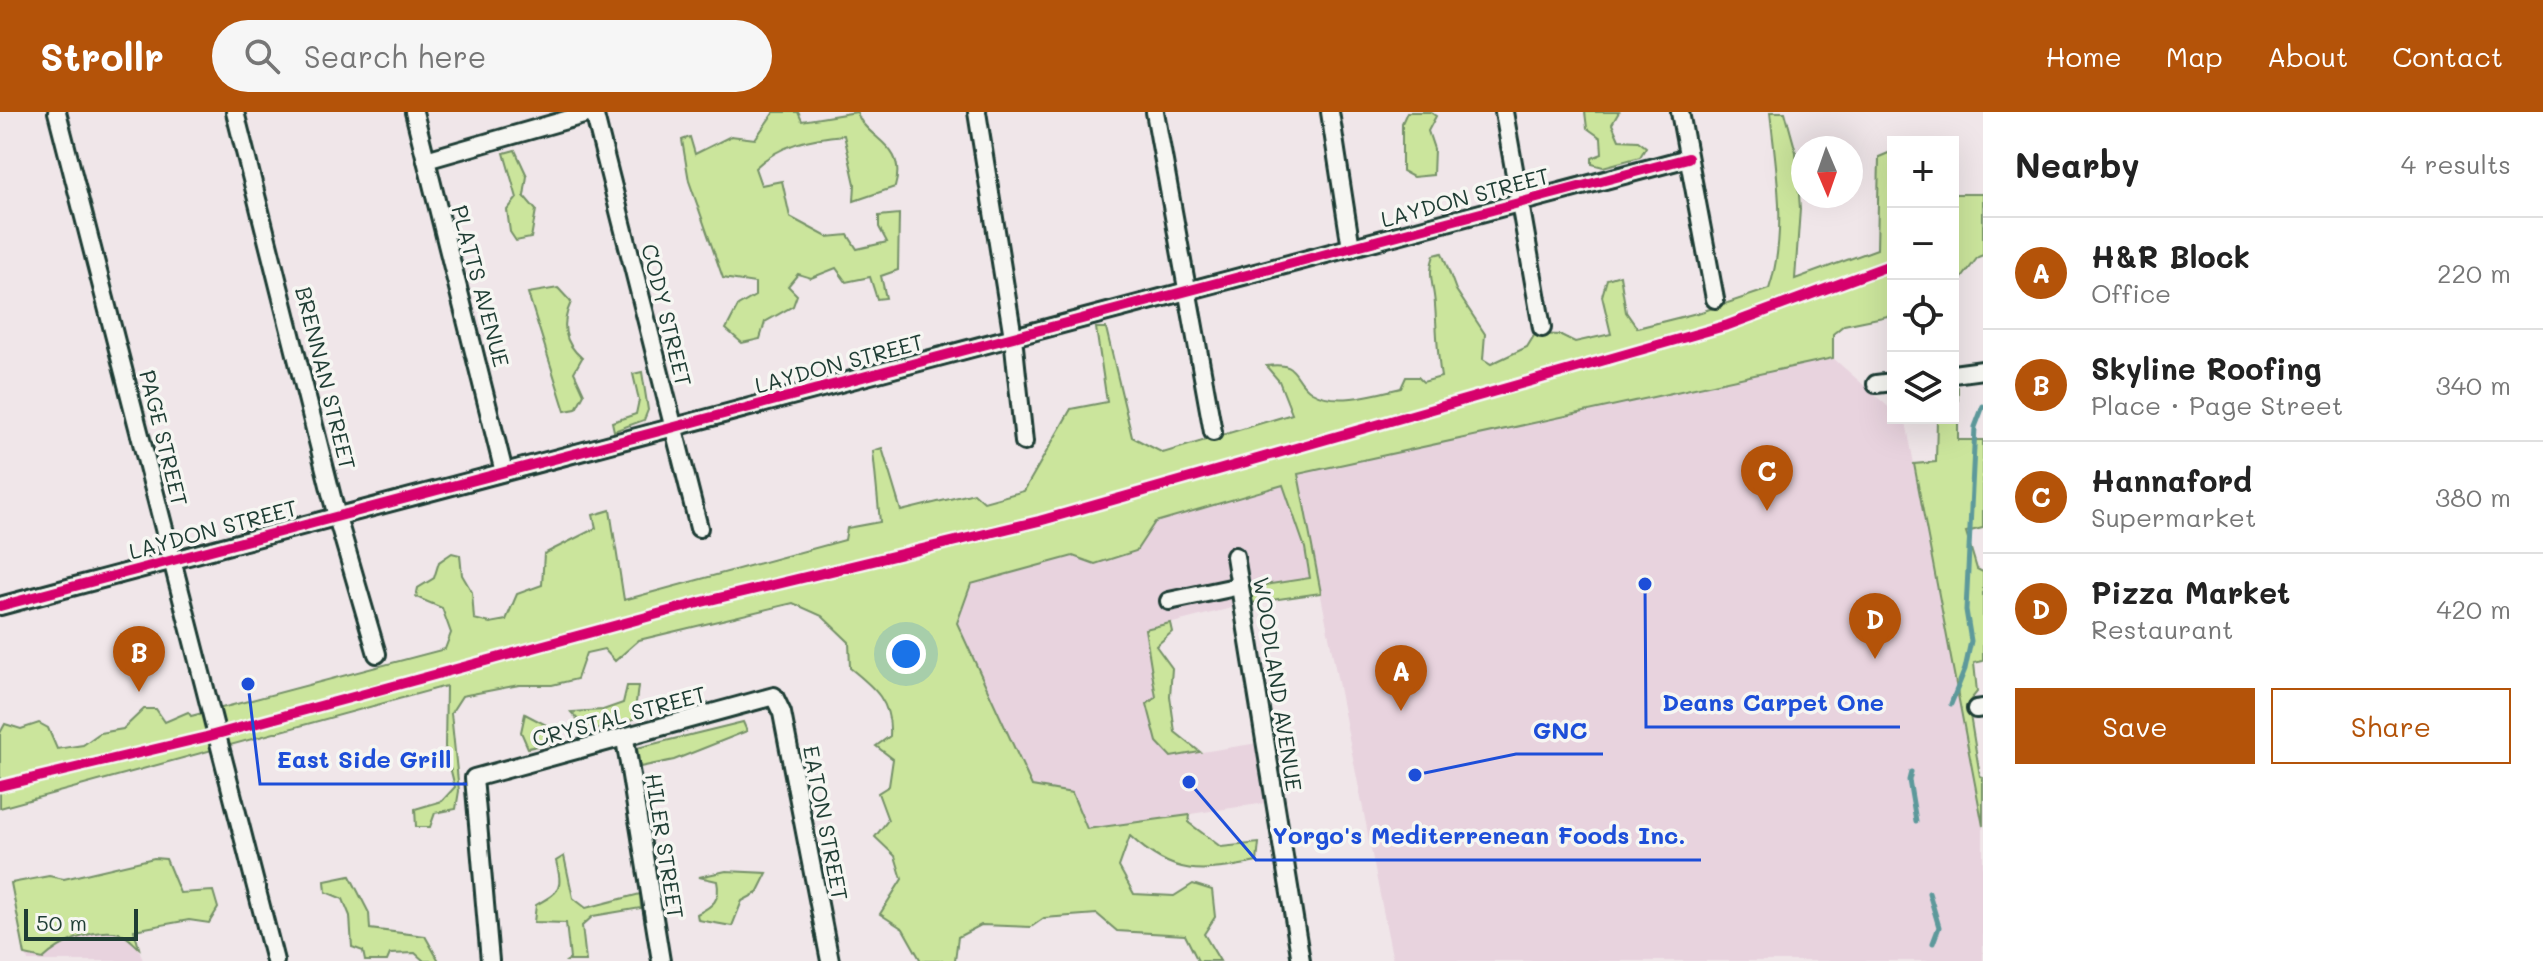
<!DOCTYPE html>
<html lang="en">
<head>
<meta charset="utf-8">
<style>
	:root { --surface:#fff; --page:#f6f6f6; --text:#222; --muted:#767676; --line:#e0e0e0; --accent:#b45309 }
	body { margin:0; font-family:Mali,sans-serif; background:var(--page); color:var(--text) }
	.controls { position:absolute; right:24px; top:24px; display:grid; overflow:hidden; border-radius:0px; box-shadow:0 8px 32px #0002 }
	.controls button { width:72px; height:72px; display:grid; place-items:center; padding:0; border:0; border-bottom:2px solid var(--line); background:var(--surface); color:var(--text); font:40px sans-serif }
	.compass { position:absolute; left:1791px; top:24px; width:72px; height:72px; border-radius:50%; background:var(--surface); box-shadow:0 8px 32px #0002; rotate:178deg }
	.scale { position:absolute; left:24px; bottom:20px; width:114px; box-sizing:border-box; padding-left:8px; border:4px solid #1f3d34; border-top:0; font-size:22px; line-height:28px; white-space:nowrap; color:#1f3d34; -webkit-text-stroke:6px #f6f6f2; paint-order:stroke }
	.you { position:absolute; left:906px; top:542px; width:28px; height:28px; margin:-20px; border:6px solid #fff; border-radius:50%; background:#1a73e8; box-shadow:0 0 0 12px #1a73e833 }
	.badge { display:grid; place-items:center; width:52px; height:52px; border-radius:50%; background:var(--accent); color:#fff; font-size:26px; font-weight:700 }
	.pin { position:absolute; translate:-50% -66px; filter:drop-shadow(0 2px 4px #0008) }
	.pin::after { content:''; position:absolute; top:42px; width:28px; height:24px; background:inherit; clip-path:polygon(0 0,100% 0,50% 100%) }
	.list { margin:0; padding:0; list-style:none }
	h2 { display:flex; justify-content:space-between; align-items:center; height:104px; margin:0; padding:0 32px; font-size:34px }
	h2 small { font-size:26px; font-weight:400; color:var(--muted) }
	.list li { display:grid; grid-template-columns:52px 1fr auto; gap:24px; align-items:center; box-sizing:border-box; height:112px; padding:0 32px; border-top:2px solid var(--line) }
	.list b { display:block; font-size:30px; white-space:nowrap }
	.list p { margin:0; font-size:26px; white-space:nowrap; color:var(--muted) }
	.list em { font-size:26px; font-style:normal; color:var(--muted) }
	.actions { display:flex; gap:16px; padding:24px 32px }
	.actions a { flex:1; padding:18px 0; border:2px solid var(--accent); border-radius:0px; text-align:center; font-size:28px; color:var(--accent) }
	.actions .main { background:var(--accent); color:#fff }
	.icon { flex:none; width:44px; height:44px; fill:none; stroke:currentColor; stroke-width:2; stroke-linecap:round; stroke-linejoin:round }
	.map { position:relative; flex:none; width:1983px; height:849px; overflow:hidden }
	header { display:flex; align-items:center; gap:48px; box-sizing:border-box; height:112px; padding:0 40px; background:var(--accent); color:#fff }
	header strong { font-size:38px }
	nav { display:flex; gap:44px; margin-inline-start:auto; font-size:28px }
	.search { width:560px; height:72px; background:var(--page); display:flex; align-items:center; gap:20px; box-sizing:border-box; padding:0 28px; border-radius:44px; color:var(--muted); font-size:30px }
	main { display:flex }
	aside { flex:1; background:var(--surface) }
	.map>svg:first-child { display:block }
</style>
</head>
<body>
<header>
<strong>Strollr</strong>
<div class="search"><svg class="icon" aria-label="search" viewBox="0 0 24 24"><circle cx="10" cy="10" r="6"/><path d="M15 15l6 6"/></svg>Search here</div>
<nav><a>Home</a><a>Map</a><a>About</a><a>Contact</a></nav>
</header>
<main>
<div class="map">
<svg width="1983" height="849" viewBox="0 0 1983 849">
	<rect width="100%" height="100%" fill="#f0e6e9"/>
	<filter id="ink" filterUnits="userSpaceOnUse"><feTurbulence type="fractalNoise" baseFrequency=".0125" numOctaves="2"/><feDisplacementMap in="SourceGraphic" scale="16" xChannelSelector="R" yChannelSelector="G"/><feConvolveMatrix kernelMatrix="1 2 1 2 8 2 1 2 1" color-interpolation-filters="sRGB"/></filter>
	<g filter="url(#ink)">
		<g fill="#e8d3de">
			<polygon points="1833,246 1893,299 1893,306 1906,310 1983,714 1983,849 1393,849 1297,362"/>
			<polygon points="1284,373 1305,436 1310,466 1246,476 1251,491 1145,518 1156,585 1171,645 1258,631 1266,691 1087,717 1072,681 1032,675 957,511 971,472 1073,444 1136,439 1155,410"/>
			<polygon points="128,802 143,849 28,849 23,831"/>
		</g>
		<g fill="#cbe59c" stroke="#759168" stroke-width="2">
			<path d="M774 0H798L802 9 857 0C865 28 908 31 895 75L854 89 855 72 844 23C811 26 780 32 755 56L761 73 782 69 790 105 827 125 848 123 857 137 887 130 879 115V104L899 102 898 158 881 164 886 186 877 187 870 165 846 170 836 156 811 166 798 162 788 174 797 183 793 194 765 210 760 227 742 231 726 217 738 194 755 184V171L723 166 689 69 682 28 690 25 695 42 731 24 755 27Z"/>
			<polygon points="1407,0 1430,0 1436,4 1428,19 1434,37 1433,63 1413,65 1402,59 1402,11"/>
			<polygon points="1585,0 1619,0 1612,12 1619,28 1638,29 1646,35 1640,45 1603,55 1592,52 1592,46 1602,42 1601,26 1587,16"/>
			<path d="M1770 0H1785L1796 40 1800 97 1795 167 1877 137 1879 45 1893 39V203L1844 213 1833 222V246L1298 362 1321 481 1251 491 1245 476 1310 466 1305 436 1283 373 1155 410 1136 439 1095 452 1073 444 971 472 957 511 1032 674 1072 681 1087 717 1190 703 1189 711 1221 735 1259 731 1257 750C1201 761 1174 765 1130 724L1119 755 1134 782 1174 784 1193 772 1212 778 1215 805 1204 822 1220 849H1198L1185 823 1117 819 1097 802 1044 806 1031 815 981 813 958 825 955 849H921L903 817 880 802 902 767 895 744 875 725 888 708 878 681 889 674 893 647 876 634 890 624C892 590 875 576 850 556L849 530 822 504 793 491 639 528 615 549 604 537 586 541 577 567 552 573H519L462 584 451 601 459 679 456 697 435 701 430 715H416L415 697 442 689 455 675 445 635 446 574 0 696V621L5 612 21 617 39 611 48 616 57 637 83 633 100 621 123 617 144 597H156L165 610 188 600 191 604 445 537 451 521 442 496 416 485 418 476 434 466 439 450 452 441 460 443 462 463 472 480 474 507 490 511 506 508 517 482 542 473 544 442 596 416 593 403 610 398 624 488 845 428 847 416 880 410 873 339 882 336 901 399 974 381 984 390 1024 379 1071 297 1107 290 1096 216H1106L1132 325 1163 341 1292 302 1279 269 1266 254C1302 249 1291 267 1312 280 1336 294 1376 282 1401 276L1406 265H1418L1423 270 1441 265C1437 241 1437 218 1435 193 1434 174 1427 162 1434 143L1442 141 1456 178 1485 222 1483 247 1491 252 1527 235 1535 222 1561 223 1575 230 1611 222 1602 184 1607 167 1620 163 1626 200 1637 216 1701 200 1769 177C1788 120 1776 58 1770 0Z"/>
			<polygon points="515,38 527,64 524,84 536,98 531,126 516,129 510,120 507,98 517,86 504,41"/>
			<polygon points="1953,82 1983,82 1983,143 1978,145 1953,178"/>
			<path d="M558 176 571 190C561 212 563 230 582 246L574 260 584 282 576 297 565 299 528 181Z"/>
			<polygon points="642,260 648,298 644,308 614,319 612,310 636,302 639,288 633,262"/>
			<polygon points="1953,275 1958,275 1958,328 1983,328 1983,416 1966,420 1977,457 1983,460 1983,549 1974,551 1977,580 1968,591 1980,664 1983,665 1983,714 1914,352 1936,350 1937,306 1953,306"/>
			<polygon points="1170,511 1172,520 1156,534 1172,556 1170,584 1175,620 1200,640 1171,645 1157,630 1147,592 1156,585 1145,517"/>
			<polygon points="627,574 638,574 634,607 589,620 571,600 603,598 623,591"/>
			<polygon points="525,602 554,617 553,631 528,636 521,620"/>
			<polygon points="743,610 747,619 674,648 640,655 637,636"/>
			<path d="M564 744 573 786 586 796 640 782 641 796 593 804 582 814 586 849H567L570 847 566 811 534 810 536 793C561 779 563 777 556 749Z"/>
			<path d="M154 746 166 747 180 781 213 779 218 796 209 811 189 808 134 818 139 836C133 831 127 823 119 821 94 815 60 831 43 847L25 843 11 771 49 764 64 767Z"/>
			<path d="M726 759 767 761 757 781 742 789 732 814 698 808 697 802C713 794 721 788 717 769L699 765Z"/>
			<polygon points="350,764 369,801 370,817 425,824 439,849 424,849 415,841 390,842 387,849 365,849 363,839 352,835 350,804 343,787 326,780 325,769"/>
		</g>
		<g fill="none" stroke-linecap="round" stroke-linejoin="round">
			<g stroke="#5d999b" stroke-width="5">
				<polyline points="1951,592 1965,557 1971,529 1966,498 1975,315 1983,294"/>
				<polyline points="1911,660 1909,668 1916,709"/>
				<polyline points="1929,781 1939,815 1933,831"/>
			</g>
			<g stroke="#1f3d34" stroke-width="22">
				<g id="minor">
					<polyline points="57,0 275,849"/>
					<polyline points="235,0 337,405 377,542"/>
					<polyline points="414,0 504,360"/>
					<polyline points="594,0 699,416"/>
					<polyline points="977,0 1013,225 1024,330"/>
					<polyline points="1155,0 1213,320"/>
					<polyline points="1330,0 1351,136"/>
					<polyline points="1504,0 1542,216"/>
					<polyline points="1680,0 1715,187"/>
					<polyline points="426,48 594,0"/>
					<polyline points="1953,262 1983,258"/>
					<polyline points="1876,272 1893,270"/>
					<polyline points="1235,444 1301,849"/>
					<polyline points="1169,489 1240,474"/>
					<polyline points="0,494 1688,46"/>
					<polyline points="1976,597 1983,596"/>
					<polyline points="625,627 661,849"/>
					<polyline points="490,849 474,666 774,584 782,601 830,849"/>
				</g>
			</g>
			<use href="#minor" stroke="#f6f6f2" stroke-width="16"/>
			<g stroke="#f6f6f2" stroke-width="15">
				<g id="cycleway">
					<polyline points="0,494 1688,46"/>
					<polyline points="0,674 206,625 702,490 1039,409 1728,213 1893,152"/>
				</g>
			</g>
			<use href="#cycleway" stroke="#d6006c" stroke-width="10"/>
		</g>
	</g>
	<g text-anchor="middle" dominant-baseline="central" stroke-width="7" stroke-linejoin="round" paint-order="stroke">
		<g font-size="22" fill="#1f3d34" stroke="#f6f6f2">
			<text transform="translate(1465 85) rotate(-15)">LAYDON STREET</text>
			<text transform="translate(481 174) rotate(75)">PLATTS AVENUE</text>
			<text transform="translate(667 203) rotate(76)">CODY STREET</text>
			<text transform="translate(839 251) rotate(-15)">LAYDON STREET</text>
			<text transform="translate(326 266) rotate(76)">BRENNAN STREET</text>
			<text transform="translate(164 326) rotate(76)">PAGE STREET</text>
			<text transform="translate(213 417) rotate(-15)">LAYDON STREET</text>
			<text transform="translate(1278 572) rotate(81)">WOODLAND AVENUE</text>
			<text transform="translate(619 604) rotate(-15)">CRYSTAL STREET</text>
			<text transform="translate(826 711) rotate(79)">EATON STREET</text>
			<text transform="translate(665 734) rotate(81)">HILER STREET</text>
		</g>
	</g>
	<path fill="none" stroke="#1d4ed8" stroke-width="3" d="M1645 472L1646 615H1900M1415 663L1516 642H1603M248 572L260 672H467M1189 670L1256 748H1701"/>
	<g fill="#1d4ed8" stroke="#f6f6f2" stroke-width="3">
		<circle cx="1645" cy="472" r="8"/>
		<circle cx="1415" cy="663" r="8"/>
		<circle cx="248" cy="572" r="8"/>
		<circle cx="1189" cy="670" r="8"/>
	</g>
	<g font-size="24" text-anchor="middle" font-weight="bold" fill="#1d4ed8" stroke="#f6f6f2" stroke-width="7" stroke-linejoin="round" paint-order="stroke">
		<text x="1773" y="599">Deans Carpet One</text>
		<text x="1560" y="627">GNC</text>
		<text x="364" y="656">East Side Grill</text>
		<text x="1479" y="732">Yorgo's Mediterrenean Foods Inc.</text>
	</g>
</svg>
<div class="controls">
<button>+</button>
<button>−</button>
<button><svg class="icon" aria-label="locate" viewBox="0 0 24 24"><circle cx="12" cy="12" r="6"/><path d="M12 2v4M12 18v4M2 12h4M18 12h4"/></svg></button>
<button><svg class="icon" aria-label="layers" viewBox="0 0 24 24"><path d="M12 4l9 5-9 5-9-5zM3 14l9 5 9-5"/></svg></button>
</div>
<svg class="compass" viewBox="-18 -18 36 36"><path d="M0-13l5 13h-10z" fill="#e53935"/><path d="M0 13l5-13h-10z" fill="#767676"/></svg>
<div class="scale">50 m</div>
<div class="you"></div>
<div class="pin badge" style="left:1401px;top:599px">A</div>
<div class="pin badge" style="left:139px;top:580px">B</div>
<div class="pin badge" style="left:1767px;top:399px">C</div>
<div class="pin badge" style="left:1875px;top:547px">D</div>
</div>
<aside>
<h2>Nearby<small>4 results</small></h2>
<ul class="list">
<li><span class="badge">A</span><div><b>H&amp;R Block</b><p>Office</p></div><em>220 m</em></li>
<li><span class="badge">B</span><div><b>Skyline Roofing</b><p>Place · Page Street</p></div><em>340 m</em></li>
<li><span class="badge">C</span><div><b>Hannaford</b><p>Supermarket</p></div><em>380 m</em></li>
<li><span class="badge">D</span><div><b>Pizza Market</b><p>Restaurant</p></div><em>420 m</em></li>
</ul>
<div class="actions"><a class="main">Save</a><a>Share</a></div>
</aside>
</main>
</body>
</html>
